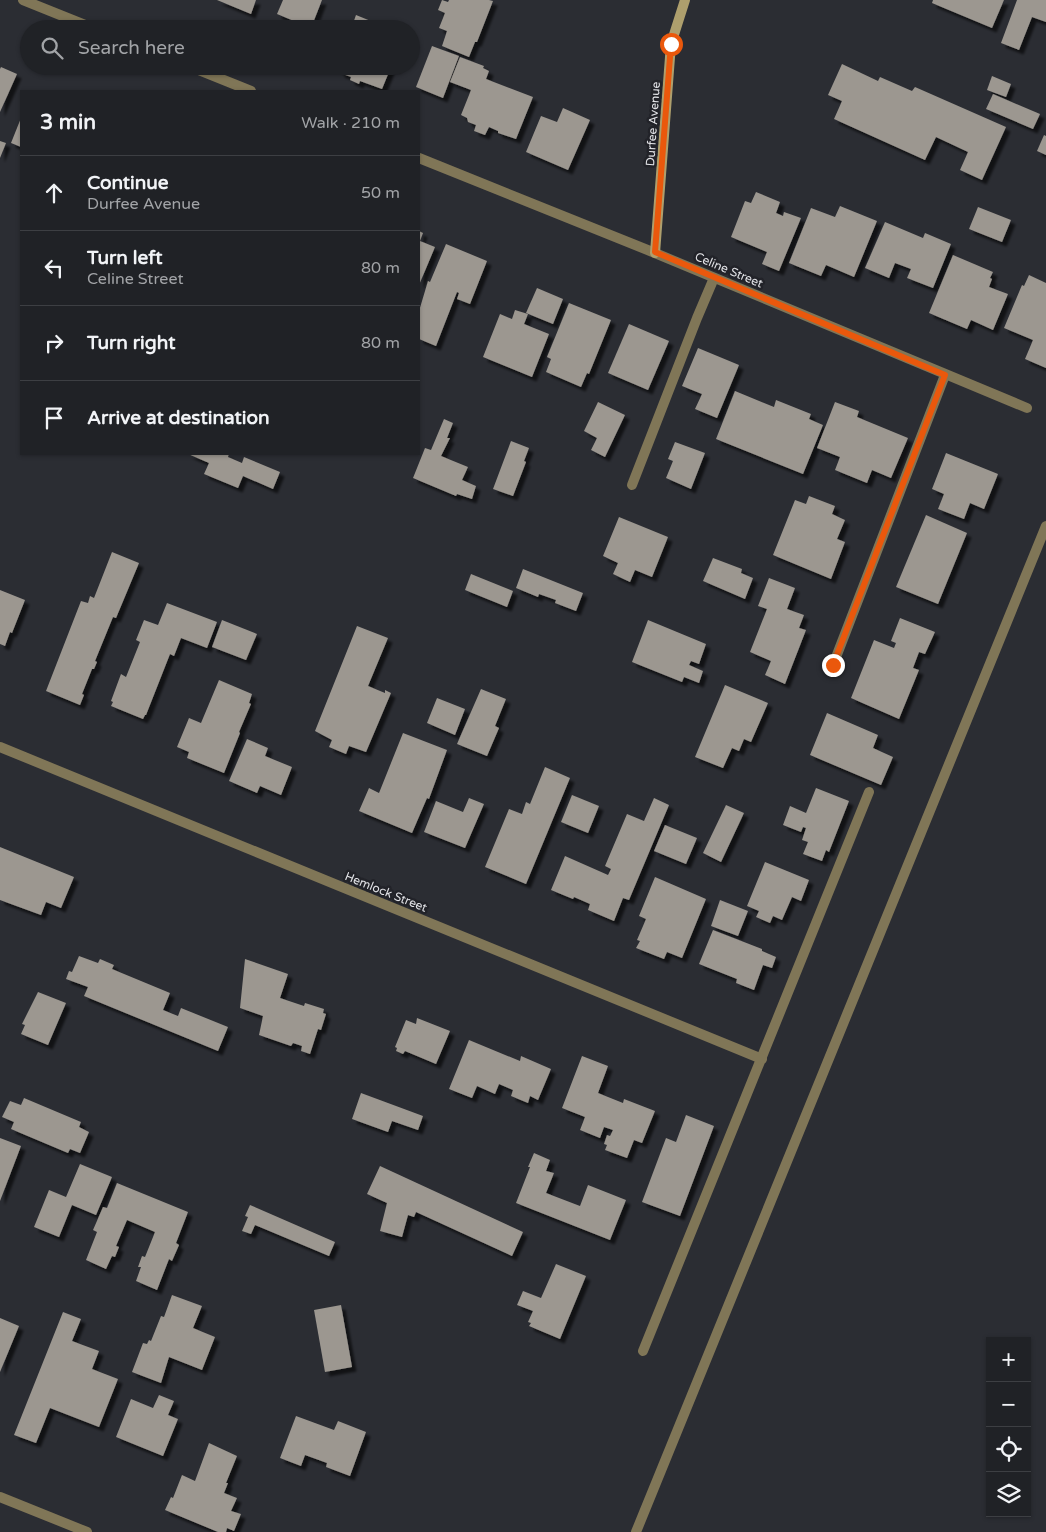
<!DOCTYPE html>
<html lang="en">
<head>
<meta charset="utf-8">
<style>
	:root { --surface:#202226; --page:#282a2e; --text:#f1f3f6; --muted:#a2a4a7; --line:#3d3f43 }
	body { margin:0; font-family:"Varela Round",sans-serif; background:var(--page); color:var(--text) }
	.controls { position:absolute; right:15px; bottom:15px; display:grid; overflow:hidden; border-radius:0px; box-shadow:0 1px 4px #0004 }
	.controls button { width:45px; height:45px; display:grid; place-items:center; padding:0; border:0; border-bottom:1px solid var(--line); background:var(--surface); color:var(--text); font:25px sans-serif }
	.stop { position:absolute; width:15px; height:15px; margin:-11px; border:4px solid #ea580c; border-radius:50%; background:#fff }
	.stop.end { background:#ea580c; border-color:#fff; box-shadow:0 1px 5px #0008 }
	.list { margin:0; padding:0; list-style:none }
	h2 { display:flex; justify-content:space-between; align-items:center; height:65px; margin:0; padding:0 20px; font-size:21px }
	h2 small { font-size:16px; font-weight:400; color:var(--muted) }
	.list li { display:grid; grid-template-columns:32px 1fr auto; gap:15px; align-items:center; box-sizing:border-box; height:75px; padding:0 20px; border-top:1px solid var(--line) }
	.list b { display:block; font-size:19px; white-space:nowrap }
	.list p { margin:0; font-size:16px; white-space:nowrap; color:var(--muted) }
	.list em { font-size:16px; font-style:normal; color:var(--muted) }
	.icon { flex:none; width:28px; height:28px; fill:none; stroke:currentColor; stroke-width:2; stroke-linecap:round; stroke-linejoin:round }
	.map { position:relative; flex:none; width:1046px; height:1532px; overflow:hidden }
	.search { position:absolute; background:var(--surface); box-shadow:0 1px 4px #0004; left:20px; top:20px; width:400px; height:55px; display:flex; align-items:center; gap:12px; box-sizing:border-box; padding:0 18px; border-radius:28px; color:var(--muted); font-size:19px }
	.panel { position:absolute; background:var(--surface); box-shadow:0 1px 4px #0004; left:20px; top:90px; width:400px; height:365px; border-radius:0px }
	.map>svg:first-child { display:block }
</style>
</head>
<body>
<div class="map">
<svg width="1046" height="1532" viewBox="0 0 1046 1532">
	<defs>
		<filter id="shadow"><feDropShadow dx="4.5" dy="4.5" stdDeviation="1" flood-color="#0009"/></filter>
	</defs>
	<rect width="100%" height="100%" fill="#2b2d33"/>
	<g fill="#9c9790" filter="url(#shadow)">
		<polygon points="217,0 256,0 251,14"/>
		<polygon points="283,0 322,0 311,28 277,14"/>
		<polygon points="442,0 448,2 449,0 489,0 493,1 477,42 475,42 469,57 442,46 447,31 439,28 445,13 438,10"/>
		<polygon points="933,0 1004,0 992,28 932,3"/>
		<polygon points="1017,0 1046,0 1046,22 1032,17 1019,50 1001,43"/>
		<polygon points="356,15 388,28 389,26 397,29 351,29"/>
		<polygon points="432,46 459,56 443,98 416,87"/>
		<polygon points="460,57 484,66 483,68 489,71 486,79 533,97 516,139 498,133 498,131 489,127 485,135 474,131 476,125 468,122 467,118 461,115 471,90 450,82"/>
		<polygon points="842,64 878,81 880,77 912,91 915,87 1006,127 982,180 960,170 968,152 936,137 925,160 834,119 842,101 828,95"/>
		<polygon points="335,66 397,66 395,69 391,67 382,89 360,81 359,84 350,80 351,77 340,73 341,71 335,68"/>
		<polygon points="1,67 17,74 0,112 0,69"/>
		<polygon points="992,76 1011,84 1006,97 987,90"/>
		<polygon points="993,94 1040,114 1033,129 986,109"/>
		<polygon points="563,108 590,120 568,170 526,152 541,116 557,122"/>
		<polygon points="21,118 21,147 11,143"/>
		<polygon points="1044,135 1046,136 1046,155 1037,151"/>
		<polygon points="0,141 6,143 0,158"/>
		<polygon points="756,192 780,202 776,213 783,216 784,212 801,218 779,271 762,264 767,252 731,237 745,201 751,203"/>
		<polygon points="840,206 877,221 854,277 826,265 821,276 789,263 811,208 835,217"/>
		<polygon points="978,207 1011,220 1002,242 969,229"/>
		<polygon points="885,222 923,238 925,233 951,244 933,288 907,278 911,269 895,263 889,278 865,268"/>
		<polygon points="419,231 423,233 420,241 435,247 419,285"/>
		<polygon points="446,244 487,261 470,304 457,299 459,293 457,292 436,346 419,339 419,311 428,281 430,282"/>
		<polygon points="953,255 993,272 990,278 992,279 989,287 1008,294 993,330 971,320 967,329 929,313"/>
		<polygon points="1029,275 1046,283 1046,368 1025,359 1033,340 1004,328 1022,285 1024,286"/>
		<polygon points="537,288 563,299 553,324 526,313"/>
		<polygon points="569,303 611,320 589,374 587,373 581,387 546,372 551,359 547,357"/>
		<polygon points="515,310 528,314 524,324 549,334 532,377 483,357 500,314 512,319"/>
		<polygon points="629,324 669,341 648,390 608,373"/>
		<polygon points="698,348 739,365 717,418 695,409 702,394 682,386"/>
		<polygon points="735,391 774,407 776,400 811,414 809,419 823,425 803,474 716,439"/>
		<polygon points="598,402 625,415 605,457 591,450 597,438 584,431"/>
		<polygon points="835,402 859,411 857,417 908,438 891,478 872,470 867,483 835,470 840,457 817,448"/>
		<polygon points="444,419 453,423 447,438 450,438 441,456 468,467 462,480 476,486 472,499 457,494 456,496 413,478 425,448 431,450"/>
		<polygon points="511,441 529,448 524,461 526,462 513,496 493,489"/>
		<polygon points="675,442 705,453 691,489 666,478 673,461 668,459"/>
		<polygon points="946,453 998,474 984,509 970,503 964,519 938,509 944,494 932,489"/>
		<polygon points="188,454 229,454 228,457 242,463 244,457 280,472 273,489 243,476 238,488 204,474 209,463"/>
		<polygon points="809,496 835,506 832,514 845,520 837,539 845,542 831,579 773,555 795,500 806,504"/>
		<polygon points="926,515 967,533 938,604 896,587"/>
		<polygon points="619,517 668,537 652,577 635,570 630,582 613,574 618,563 603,556"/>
		<polygon points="112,552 139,563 116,618 113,617 95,661 97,662 94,669 92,669 82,694 84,695 80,705 46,691 81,601 88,603 90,596 94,598"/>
		<polygon points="713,558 742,569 741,573 753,578 745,599 703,581"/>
		<polygon points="523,569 583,593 576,611 555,603 556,600 539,594 538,597 516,588"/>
		<polygon points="471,574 513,591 507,607 465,590"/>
		<polygon points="769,578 795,588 787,609 804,615 799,628 806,630 785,684 765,675 771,661 750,652 767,609 758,606"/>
		<polygon points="0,590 25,600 12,633 10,632 5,646 0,644"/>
		<polygon points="167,603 217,622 207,648 181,638 174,656 170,654 146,715 145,715 143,719 111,706 113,702 111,701 121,674 126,677 140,642 136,640 144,620 158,625"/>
		<polygon points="900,618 935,632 925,654 919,652 913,668 919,670 899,719 851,698 874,640 894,648 896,643 891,641"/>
		<polygon points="222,620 257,634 246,660 212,647"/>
		<polygon points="648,620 706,644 699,664 691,661 689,665 703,671 699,683 684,677 682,682 632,662"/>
		<polygon points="357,626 388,638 368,686 385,693 385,690 391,693 366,752 349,746 346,754 329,747 332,740 315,731"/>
		<polygon points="219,680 252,694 249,703 251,704 239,732 240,733 224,773 187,758 189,752 177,747 189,718 201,723"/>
		<polygon points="725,685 768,703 751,742 744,739 739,751 732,748 723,768 695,757"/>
		<polygon points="481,689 506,699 495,726 499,728 487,756 457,744"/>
		<polygon points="437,698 465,709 455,735 427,723"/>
		<polygon points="827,713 878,735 873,748 893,757 881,785 810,755"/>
		<polygon points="403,733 447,750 429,799 427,798 412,833 359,811 369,788 379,793"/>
		<polygon points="247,739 268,748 265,756 292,767 281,795 260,786 257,793 229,781"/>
		<polygon points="545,767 570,778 526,884 485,867 509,809 522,814 526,802 530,804"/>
		<polygon points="816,788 849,801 829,852 826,850 822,861 803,854 808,842 802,840 806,828 803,827 801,832 783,825 790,806 806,813"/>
		<polygon points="572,795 599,806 588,833 561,822"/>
		<polygon points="469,798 484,804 465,848 424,832 436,801 463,812"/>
		<polygon points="654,798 669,805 629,900 623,898 614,921 588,910 590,904 574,897 573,899 551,890 565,856 608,875 611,869 605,866 627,814 644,821"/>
		<polygon points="726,805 744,813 721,862 703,853"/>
		<polygon points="665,825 697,838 686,864 654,851"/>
		<polygon points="0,847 74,877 61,908 46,902 41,915 0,900"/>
		<polygon points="765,862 809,880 801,901 792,897 782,920 773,916 770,923 756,917 759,911 747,906"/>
		<polygon points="655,877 706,899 682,958 667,952 664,959 636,948 640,941 637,940 646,919 639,916"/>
		<polygon points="720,900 748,911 738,936 711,926"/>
		<polygon points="713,930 762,949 762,951 776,957 772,968 763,965 754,990 736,983 737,979 699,964"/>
		<polygon points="79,956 98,963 100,959 114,965 112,969 170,993 163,1010 178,1016 181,1008 228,1027 218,1051 84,996 88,987 66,979 69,971 72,972"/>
		<polygon points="245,959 288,974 280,998 304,1006 305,1003 324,1009 323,1013 326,1014 321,1030 318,1029 310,1054 301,1051 302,1046 293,1043 291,1046 259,1035 263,1016 240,1008"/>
		<polygon points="38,992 66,1003 48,1045 21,1034 25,1025 22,1024"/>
		<polygon points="417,1018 450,1031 436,1064 405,1051 403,1054 396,1051 397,1048 395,1047 406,1020 416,1024"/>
		<polygon points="469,1040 520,1061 521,1056 551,1069 538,1100 530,1096 528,1103 511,1096 513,1090 499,1084 495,1094 477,1086 472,1098 449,1089"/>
		<polygon points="582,1056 608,1066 598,1093 623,1103 624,1099 655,1111 642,1143 634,1140 627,1158 605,1150 607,1145 604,1144 607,1135 610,1136 613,1130 604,1127 600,1138 580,1130 585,1117 562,1108"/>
		<polygon points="361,1093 423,1116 418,1130 392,1121 388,1132 352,1119"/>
		<polygon points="24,1098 81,1122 79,1127 89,1132 80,1153 70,1149 68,1153 11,1129 14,1122 2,1117 10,1101 21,1105"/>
		<polygon points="686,1115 714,1126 680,1216 642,1202 666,1138 676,1142"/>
		<polygon points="0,1138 21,1146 0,1201"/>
		<polygon points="534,1153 550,1160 546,1171 554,1173 546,1193 580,1206 588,1185 626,1200 610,1240 516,1203 530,1167 528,1167"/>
		<polygon points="80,1164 112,1177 96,1215 72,1205 59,1237 34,1227 49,1190 66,1197"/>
		<polygon points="380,1166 523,1232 512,1256 416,1212 414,1217 408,1215 402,1237 380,1231 387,1203 367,1194"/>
		<polygon points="117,1183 188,1212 176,1243 179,1245 172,1261 169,1259 157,1290 136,1281 141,1267 138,1267 142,1256 145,1257 155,1232 127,1220 116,1246 119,1247 115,1257 112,1256 106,1269 86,1260 97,1232 93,1230 103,1207 107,1208"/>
		<polygon points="250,1205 335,1242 329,1256 255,1225 251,1234 242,1231 248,1217 245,1216"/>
		<polygon points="556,1264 586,1276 560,1339 529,1326 531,1323 528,1322 533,1311 517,1305 523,1291 541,1298"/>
		<polygon points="172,1295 202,1306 193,1328 215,1337 202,1370 169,1357 161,1383 132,1372 143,1343 147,1344 149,1340 151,1341 161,1316 164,1317"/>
		<polygon points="341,1305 352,1367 325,1372 314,1310"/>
		<polygon points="63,1312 81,1319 72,1341 99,1351 92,1369 118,1379 99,1427 50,1408 36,1443 14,1435"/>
		<polygon points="0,1318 19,1326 0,1372"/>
		<polygon points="159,1395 174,1401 168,1415 178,1419 163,1456 116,1437 131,1399 153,1408"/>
		<polygon points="296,1416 334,1430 338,1421 366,1432 350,1476 326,1467 327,1463 305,1455 301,1466 280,1458"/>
		<polygon points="209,1443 237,1456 226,1483 228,1483 224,1493 237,1498 231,1511 241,1514 234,1531 227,1528 226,1532 218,1532 165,1510 171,1497 173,1498 182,1475 195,1481"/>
	</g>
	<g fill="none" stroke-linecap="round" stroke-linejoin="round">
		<g stroke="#807657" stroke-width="10">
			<polyline points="632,485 697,318 714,278"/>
			<polyline points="833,665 945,375"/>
			<polyline points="643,1351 869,792"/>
			<polyline points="636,1532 1046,526"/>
		</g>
		<g stroke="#807657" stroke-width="10">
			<polyline points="23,0 95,29"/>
			<polyline points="189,66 251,91"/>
			<polyline points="419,158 655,253 1027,408"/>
			<polyline points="0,747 762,1059"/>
			<polyline points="0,1497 87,1532"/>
		</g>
		<polyline stroke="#ae9f6d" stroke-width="10" points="655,253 671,44 685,0"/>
	</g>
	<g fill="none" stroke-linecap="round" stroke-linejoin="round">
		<polyline stroke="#ea580c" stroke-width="6" points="671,44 655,252 945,375 833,665"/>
	</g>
	<g text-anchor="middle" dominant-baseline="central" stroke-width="5" stroke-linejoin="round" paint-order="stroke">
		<g font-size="12" fill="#e3e4e8" stroke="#222329">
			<text transform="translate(653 124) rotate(-86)">Durfee Avenue</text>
			<text transform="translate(729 270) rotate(23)">Celine Street</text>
			<text transform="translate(386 892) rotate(22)">Hemlock Street</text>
		</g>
	</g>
</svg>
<div class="controls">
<button>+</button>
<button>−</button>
<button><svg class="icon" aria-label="locate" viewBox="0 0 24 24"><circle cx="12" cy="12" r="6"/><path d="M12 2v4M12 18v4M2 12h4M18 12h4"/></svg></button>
<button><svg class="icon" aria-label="layers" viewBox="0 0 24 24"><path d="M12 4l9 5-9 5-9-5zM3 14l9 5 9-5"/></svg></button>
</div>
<div class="stop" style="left:671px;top:44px"></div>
<div class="stop end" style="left:833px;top:665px"></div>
<div class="search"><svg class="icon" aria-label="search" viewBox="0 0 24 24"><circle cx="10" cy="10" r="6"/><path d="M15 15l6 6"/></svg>Search here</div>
<section class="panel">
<h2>3 min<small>Walk · 210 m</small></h2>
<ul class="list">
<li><svg class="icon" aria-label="ahead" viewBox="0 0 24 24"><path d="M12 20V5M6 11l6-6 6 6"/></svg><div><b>Continue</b><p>Durfee Avenue</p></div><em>50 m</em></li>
<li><svg class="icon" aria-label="left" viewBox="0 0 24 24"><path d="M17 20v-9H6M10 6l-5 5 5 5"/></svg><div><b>Turn left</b><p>Celine Street</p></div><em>80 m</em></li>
<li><svg class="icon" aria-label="right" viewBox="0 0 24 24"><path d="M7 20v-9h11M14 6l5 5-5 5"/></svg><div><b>Turn right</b></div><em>80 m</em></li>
<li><svg class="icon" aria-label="arrive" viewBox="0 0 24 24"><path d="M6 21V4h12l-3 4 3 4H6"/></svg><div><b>Arrive at destination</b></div></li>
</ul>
</section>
</div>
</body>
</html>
